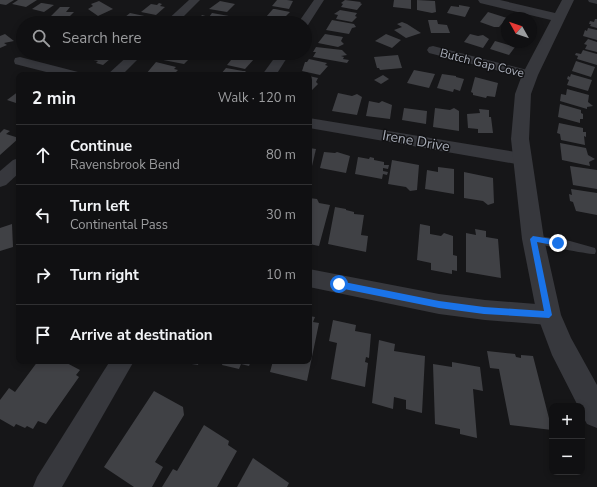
<!DOCTYPE html>
<html lang="en">
<head>
<meta charset="utf-8">
<style>
	:root { --surface:#101012; --page:#1e1e20; --text:#f1f3f6; --muted:#9c9d9f; --line:#303032 }
	body { margin:0; font-family:"Nunito Sans",sans-serif; background:var(--page); color:var(--text) }
	.controls { position:absolute; right:12px; bottom:12px; display:grid; overflow:hidden; border-radius:8px; box-shadow:0 2px 6px #0003 }
	.controls button { width:36px; height:36px; display:grid; place-items:center; padding:0; border:0; border-bottom:1px solid var(--line); background:var(--surface); color:var(--text); font:20px sans-serif }
	.compass { position:absolute; left:501px; top:12px; width:36px; height:36px; border-radius:50%; background:var(--surface); box-shadow:0 2px 6px #0003; rotate:310deg }
	.stop { position:absolute; width:12px; height:12px; margin:-9px; border:3px solid #1a73e8; border-radius:50%; background:#fff }
	.stop.end { background:#1a73e8; border-color:#fff; box-shadow:0 1px 4px #0008 }
	.list { margin:0; padding:0; list-style:none }
	h2 { display:flex; justify-content:space-between; align-items:center; height:52px; margin:0; padding:0 16px; font-size:17px }
	h2 small { font-size:13px; font-weight:400; color:var(--muted) }
	.list li { display:grid; grid-template-columns:26px 1fr auto; gap:12px; align-items:center; box-sizing:border-box; height:60px; padding:0 16px; border-top:1px solid var(--line) }
	.list b { display:block; font-size:15px; white-space:nowrap }
	.list p { margin:0; font-size:13px; white-space:nowrap; color:var(--muted) }
	.list em { font-size:13px; font-style:normal; color:var(--muted) }
	.icon { flex:none; width:22px; height:22px; fill:none; stroke:currentColor; stroke-width:2; stroke-linecap:round; stroke-linejoin:round }
	.map { position:relative; flex:none; width:597px; height:487px; overflow:hidden }
	.search { position:absolute; background:var(--surface); box-shadow:0 2px 6px #0003; left:16px; top:16px; width:296px; height:44px; display:flex; align-items:center; gap:10px; box-sizing:border-box; padding:0 14px; border-radius:22px; color:var(--muted); font-size:15px }
	.panel { position:absolute; background:var(--surface); box-shadow:0 2px 6px #0003; left:16px; top:72px; width:296px; height:292px; border-radius:8px }
	.map>svg:first-child { display:block }
</style>
</head>
<body>
<div class="map">
<svg width="597" height="487" viewBox="0 0 597 487">
	<rect width="100%" height="100%" fill="#161618"/>
	<g fill="#404145">
		<polygon points="0,0 14,0 6,5 0,4"/>
		<polygon points="18,0 37,0 26,7 12,4"/>
		<polygon points="277,0 287,0 293,1 289,9 272,6"/>
		<polygon points="345,0 361,2 360,3 362,4 357,10 341,7 343,4 341,3"/>
		<polygon points="394,0 411,0 411,9 393,7"/>
		<polygon points="417,0 435,1 436,12 432,13 417,10"/>
		<polygon points="99,1 113,9 98,16 88,9 93,6 91,4"/>
		<polygon points="220,1 235,4 227,12 209,9"/>
		<polygon points="41,3 42,3 54,5 44,12 32,9"/>
		<polygon points="159,3 162,4 160,6 165,7 156,15 141,12 151,4 157,5"/>
		<polygon points="459,5 470,7 465,17 447,13 451,6 459,7"/>
		<polygon points="60,7 70,7 66,12 74,12 66,20 48,19"/>
		<polygon points="273,9 275,9 290,12 282,20 266,17"/>
		<polygon points="340,10 357,13 355,16 357,17 352,22 336,19 338,15 334,14"/>
		<polygon points="488,12 507,18 499,27 494,27 480,22"/>
		<polygon points="130,13 154,18 149,22 145,23 119,22"/>
		<polygon points="212,13 229,16 223,23 198,20 202,15 209,17"/>
		<polygon points="265,19 282,22 282,23 262,23"/>
		<polygon points="595,19 597,19 597,28 590,26 591,24 589,24 590,21 594,22"/>
		<polygon points="332,20 354,24 356,27 352,28 349,34 326,30"/>
		<polygon points="428,20 437,20 438,24 447,25 450,33 431,33"/>
		<polygon points="402,22 407,24 421,33 406,38 394,30 402,27 397,24"/>
		<polygon points="588,28 597,30 597,40 583,36 585,30 587,31"/>
		<polygon points="5,34 14,41 4,43 7,45 0,48 0,36"/>
		<polygon points="325,34 343,37 341,41 344,44 338,47 318,43"/>
		<polygon points="386,34 401,40 392,48 375,41"/>
		<polygon points="470,34 478,36 483,35 489,39 483,48 464,42"/>
		<polygon points="588,39 597,42 597,52 585,49 587,45 584,44"/>
		<polygon points="495,41 502,43 515,47 509,55 490,49"/>
		<polygon points="316,47 342,50 347,55 341,56 344,57 343,59 349,60 347,63 313,57 316,52 313,52"/>
		<polygon points="583,50 597,54 597,65 577,59 578,56 575,55 576,53 581,54"/>
		<polygon points="67,53 89,53 81,59 65,55"/>
		<polygon points="96,53 117,53 103,65 96,63 98,61 89,59"/>
		<polygon points="164,53 170,54 171,53 194,54 184,64 158,59"/>
		<polygon points="236,54 255,58 245,69 227,65"/>
		<polygon points="398,55 402,68 380,70 379,68 377,68 374,57"/>
		<polygon points="309,59 327,63 325,65 328,66 320,75 302,71 305,62 307,62"/>
		<polygon points="576,61 595,67 591,77 572,71"/>
		<polygon points="156,62 176,67 174,69 178,70 174,74 171,73 169,75 146,74"/>
		<polygon points="226,68 243,71 246,71 242,75 220,75"/>
		<polygon points="414,70 435,74 429,88 407,83"/>
		<polygon points="442,74 456,76 456,77 464,79 460,91 454,89 453,92 437,88"/>
		<polygon points="571,74 592,80 588,91 567,85 569,80 567,79 568,76 570,77"/>
		<polygon points="383,75 389,79 381,84 374,80"/>
		<polygon points="309,76 318,78 316,82 318,84 311,91 309,90"/>
		<polygon points="475,77 498,83 495,97 487,96 486,98 473,95 473,93 471,92"/>
		<polygon points="567,89 589,95 588,102 593,106 587,107 587,109 560,101 561,94 566,95"/>
		<polygon points="19,91 19,104 7,100"/>
		<polygon points="338,93 352,96 357,94 362,97 357,115 332,111"/>
		<polygon points="369,101 379,103 382,101 392,105 390,119 366,116"/>
		<polygon points="560,104 581,110 581,113 583,114 583,119 580,119 580,123 558,117"/>
		<polygon points="404,108 427,111 426,124 402,120"/>
		<polygon points="435,108 450,110 454,108 459,111 459,131 433,127"/>
		<polygon points="479,109 489,110 489,117 491,117 493,133 478,133 478,129 468,128 467,114 480,113"/>
		<polygon points="559,123 583,128 583,132 586,132 586,137 584,136 585,145 561,140 560,134 557,133"/>
		<polygon points="4,129 10,131 6,134 19,138 0,155 0,133"/>
		<polygon points="560,143 586,148 588,155 595,159 589,162 590,166 562,160"/>
		<polygon points="309,148 316,149 312,166 309,165"/>
		<polygon points="324,152 335,153 337,152 350,156 346,173 320,168"/>
		<polygon points="358,157 369,159 370,157 374,158 374,160 384,162 384,165 389,165 388,169 383,168 383,171 388,172 387,175 383,174 382,179 355,174"/>
		<polygon points="392,160 419,165 417,190 410,191 406,187 388,184"/>
		<polygon points="570,166 597,170 597,189 573,185"/>
		<polygon points="438,167 454,169 454,194 425,189 427,170 438,172"/>
		<polygon points="464,172 493,178 494,203 488,205 483,201 464,198"/>
		<polygon points="571,189 597,193 597,215 576,211 573,202 570,201 569,194 572,195"/>
		<polygon points="309,198 317,199 319,203 330,205 319,246 309,244"/>
		<polygon points="335,207 346,209 346,210 354,212 354,214 364,215 361,235 368,236 366,252 328,244"/>
		<polygon points="12,224 13,247 0,251 0,228"/>
		<polygon points="420,224 430,226 430,234 441,236 444,233 453,236 453,255 457,256 457,271 452,270 452,274 431,270 431,263 417,260"/>
		<polygon points="475,229 486,231 486,237 498,239 501,278 466,272 466,233 476,235"/>
		<polygon points="309,316 315,317 313,322 319,323 307,381 270,372 273,361 309,361"/>
		<polygon points="333,320 356,325 355,331 371,334 369,358 366,357 365,362 368,363 365,387 331,379 337,343 329,341"/>
		<polygon points="379,340 395,344 394,351 425,356 422,413 406,409 406,400 394,397 393,409 372,403"/>
		<polygon points="487,351 515,354 516,357 521,358 521,355 533,356 552,430 510,425 499,369 490,368"/>
		<polygon points="38,361 63,361 80,370 76,375 79,377 46,424 38,421 33,429 27,426 25,428 16,424 14,427 0,419 0,400 9,388 15,392"/>
		<polygon points="173,361 199,361 198,365"/>
		<polygon points="223,361 251,361 249,366 241,364 239,369 222,365"/>
		<polygon points="452,362 480,367 483,391 473,389 477,438 460,434 460,429 435,424 433,364 452,367"/>
		<polygon points="154,391 183,407 184,415 155,462 163,467 152,487 134,487 104,467"/>
		<polygon points="204,425 229,441 228,445 237,451 217,487 162,487 173,469 177,471"/>
		<polygon points="253,458 289,483 287,487 237,487"/>
	</g>
	<g fill="none" stroke-linecap="round" stroke-linejoin="round">
		<path fill="#37383d" fill-rule="evenodd" d="M533 235 570 241 595 248 596 251 595 254C591 255 542 245 533 243L529 242 528 239 529 236Z"/>
		<g fill="#37383d" fill-rule="evenodd">
			<polygon points="189,0 200,0 177,23 164,23"/>
			<polygon points="314,0 324,0 308,25 305,26 305,23 298,23"/>
			<polygon points="588,0 597,0 597,4 589,2"/>
			<polygon points="433,46 535,72 537,75 535,78 530,79 429,53 427,50 429,47"/>
			<polygon points="131,53 144,53 122,75 107,75"/>
			<polygon points="278,53 290,53 276,75 262,75"/>
			<polygon points="20,57 78,72 80,75 58,75 15,64 14,61 15,58"/>
			<polygon points="309,118 522,153 528,155 530,159 528,163 522,165 309,128"/>
			<polygon points="19,158 19,173 6,185 0,187 0,171 13,160"/>
			<polygon points="309,269 439,294 485,300 549,305 557,308 560,315 557,322 549,325 485,320 439,314 309,287"/>
			<polygon points="110,361 134,361 62,487 33,487 37,477"/>
		</g>
		<polygon fill="#37383d" fill-rule="evenodd" points="478,0 500,0 555,13 562,0 574,0 538,75 531,94 529,139 544,239 561,315 571,338 597,385 597,428 587,424 582,415 582,406 578,406 552,355 537,315 522,239 511,139 515,94 522,75 551,20 480,3"/>
	</g>
	<polygon fill="#1a73e8" points="533,236 558,240 561,243 558,246 537,242 552,315 549,318 484,314 439,308 339,288 335,284 339,281 439,301 484,307 544,311 530,239"/>
	<g text-anchor="middle" dominant-baseline="central" stroke-width="3" stroke-linejoin="round" paint-order="stroke">
		<g font-size="12" fill="#a8adb8" stroke="#111113">
			<text transform="translate(482 63) rotate(14)">Butch Gap Cove</text>
		</g>
		<g font-size="14" fill="#a8adb8" stroke="#111113">
			<text transform="translate(416 141) rotate(10)">Irene Drive</text>
		</g>
	</g>
</svg>
<div class="controls">
<button>+</button>
<button>−</button>
</div>
<svg class="compass" viewBox="-18 -18 36 36"><path d="M0-13l5 13h-10z" fill="#e53935"/><path d="M0 13l5-13h-10z" fill="#9c9d9f"/></svg>
<div class="stop" style="left:339px;top:284px"></div>
<div class="stop end" style="left:558px;top:243px"></div>
<div class="search"><svg class="icon" aria-label="search" viewBox="0 0 24 24"><circle cx="10" cy="10" r="6"/><path d="M15 15l6 6"/></svg>Search here</div>
<section class="panel">
<h2>2 min<small>Walk · 120 m</small></h2>
<ul class="list">
<li><svg class="icon" aria-label="ahead" viewBox="0 0 24 24"><path d="M12 20V5M6 11l6-6 6 6"/></svg><div><b>Continue</b><p>Ravensbrook Bend</p></div><em>80 m</em></li>
<li><svg class="icon" aria-label="left" viewBox="0 0 24 24"><path d="M17 20v-9H6M10 6l-5 5 5 5"/></svg><div><b>Turn left</b><p>Continental Pass</p></div><em>30 m</em></li>
<li><svg class="icon" aria-label="right" viewBox="0 0 24 24"><path d="M7 20v-9h11M14 6l5 5-5 5"/></svg><div><b>Turn right</b></div><em>10 m</em></li>
<li><svg class="icon" aria-label="arrive" viewBox="0 0 24 24"><path d="M6 21V4h12l-3 4 3 4H6"/></svg><div><b>Arrive at destination</b></div></li>
</ul>
</section>
</div>
</body>
</html>
